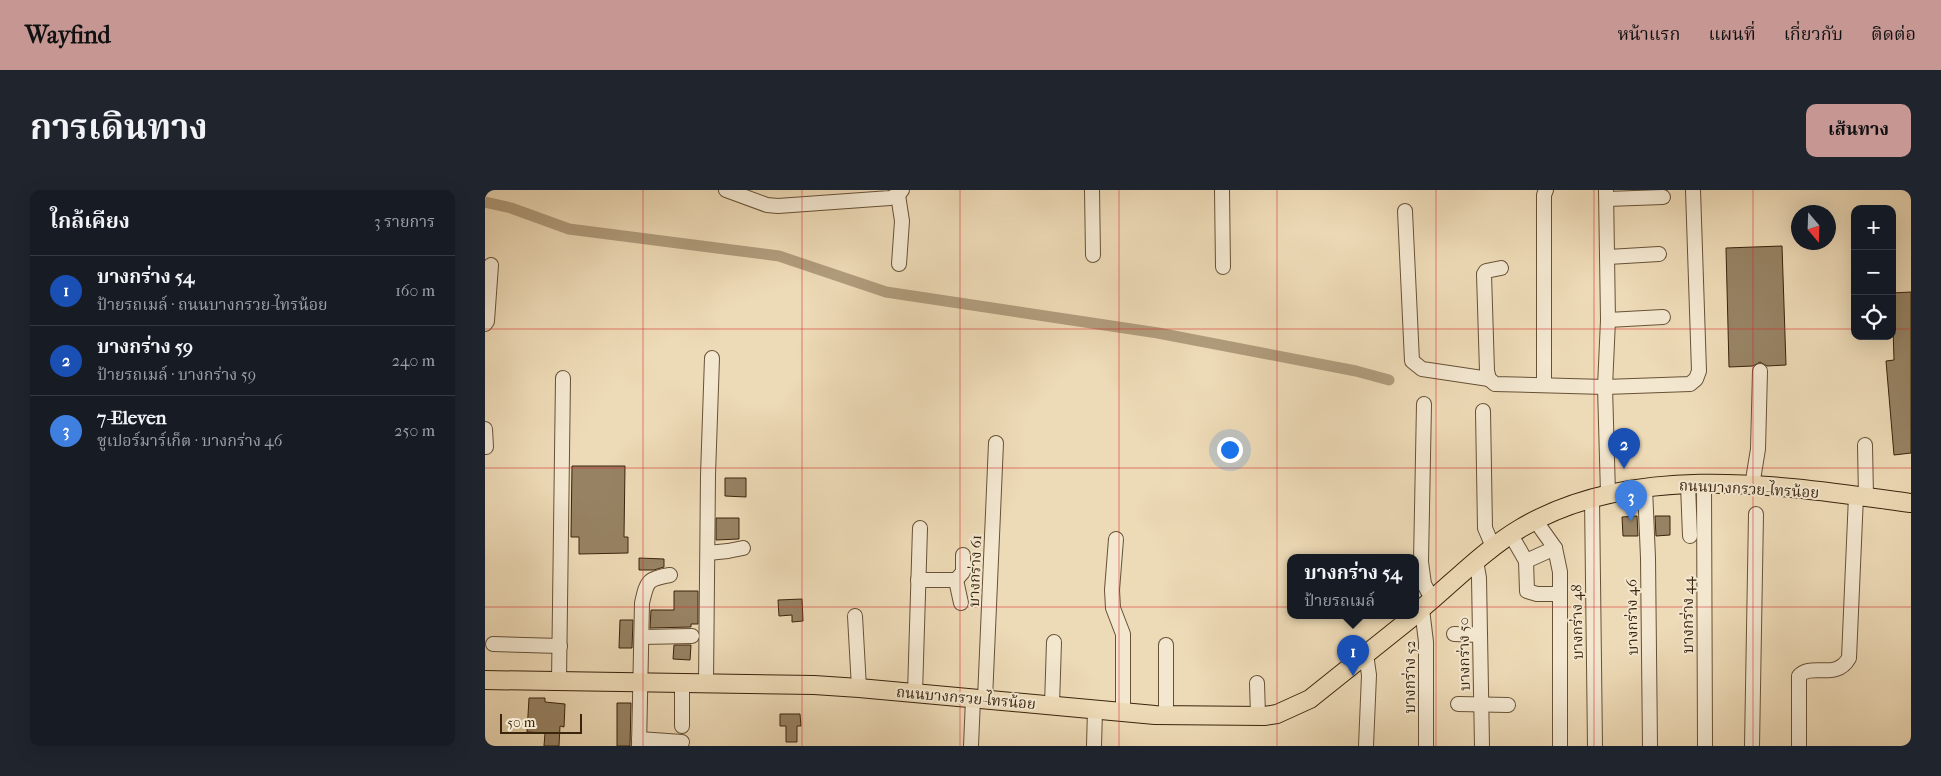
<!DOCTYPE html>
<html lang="th">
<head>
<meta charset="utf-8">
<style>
	:root { --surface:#171b24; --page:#20242c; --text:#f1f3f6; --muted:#9ea1a6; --line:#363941; --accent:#c59692 }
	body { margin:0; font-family:"IM FELL French Canon","Noto Serif Thai",serif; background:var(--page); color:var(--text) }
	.controls { position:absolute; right:15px; top:15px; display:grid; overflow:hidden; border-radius:10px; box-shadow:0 5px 20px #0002 }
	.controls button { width:45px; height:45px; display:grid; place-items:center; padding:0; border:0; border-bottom:1px solid var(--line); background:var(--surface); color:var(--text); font:25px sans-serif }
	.compass { position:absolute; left:1306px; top:15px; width:45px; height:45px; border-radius:50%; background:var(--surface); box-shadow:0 5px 20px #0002; rotate:161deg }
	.scale { position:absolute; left:15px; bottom:12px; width:82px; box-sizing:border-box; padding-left:5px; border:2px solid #3a240c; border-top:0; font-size:14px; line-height:18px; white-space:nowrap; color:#3a240c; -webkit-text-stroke:4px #f3e7d0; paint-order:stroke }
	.you { position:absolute; left:744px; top:259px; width:18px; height:18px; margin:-12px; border:4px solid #fff; border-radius:50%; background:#1a73e8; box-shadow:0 0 0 8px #1a73e833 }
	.badge { display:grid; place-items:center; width:32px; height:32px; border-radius:50%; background:var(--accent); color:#fff; font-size:16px; font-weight:700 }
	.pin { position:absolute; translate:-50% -41px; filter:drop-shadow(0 1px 2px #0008) }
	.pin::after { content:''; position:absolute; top:26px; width:18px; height:15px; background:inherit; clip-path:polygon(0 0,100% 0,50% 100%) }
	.popup { position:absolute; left:802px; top:364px; width:132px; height:65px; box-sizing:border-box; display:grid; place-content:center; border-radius:10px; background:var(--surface); filter:drop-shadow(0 1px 4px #0005); font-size:16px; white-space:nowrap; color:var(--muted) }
	.popup b { font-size:19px; color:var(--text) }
	.popup::after { content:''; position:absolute; left:50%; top:100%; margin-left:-10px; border:10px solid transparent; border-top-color:var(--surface) }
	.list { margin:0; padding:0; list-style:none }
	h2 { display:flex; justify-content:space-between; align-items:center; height:65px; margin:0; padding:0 20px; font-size:21px }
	h2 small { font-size:16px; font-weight:400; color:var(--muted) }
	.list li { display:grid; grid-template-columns:32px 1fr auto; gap:15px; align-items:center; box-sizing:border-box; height:70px; padding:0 20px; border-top:1px solid var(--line) }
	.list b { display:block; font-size:19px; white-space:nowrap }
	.list p { margin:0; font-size:16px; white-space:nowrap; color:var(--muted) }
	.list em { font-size:16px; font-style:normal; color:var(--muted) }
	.icon { flex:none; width:28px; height:28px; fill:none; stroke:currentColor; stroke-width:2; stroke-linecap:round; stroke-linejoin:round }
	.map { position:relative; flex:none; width:1426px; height:556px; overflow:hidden; border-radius:10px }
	header { display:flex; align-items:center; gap:30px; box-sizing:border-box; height:70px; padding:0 25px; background:var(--accent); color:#111 }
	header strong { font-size:24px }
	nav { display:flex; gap:28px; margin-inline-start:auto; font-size:18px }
	.intro { display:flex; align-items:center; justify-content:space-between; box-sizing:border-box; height:120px; padding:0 30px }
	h1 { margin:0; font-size:35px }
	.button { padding:12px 22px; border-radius:10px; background:var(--accent); color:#111; font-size:18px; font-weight:700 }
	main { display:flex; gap:30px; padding:0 30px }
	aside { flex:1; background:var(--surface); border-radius:10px; box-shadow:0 5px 20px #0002 }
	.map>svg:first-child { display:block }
</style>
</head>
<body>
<header>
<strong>Wayfind</strong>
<nav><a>หน้าแรก</a><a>แผนที่</a><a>เกี่ยวกับ</a><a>ติดต่อ</a></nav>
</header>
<div class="intro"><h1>การเดินทาง</h1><a class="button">เส้นทาง</a></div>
<main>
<aside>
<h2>ใกล้เคียง<small>3 รายการ</small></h2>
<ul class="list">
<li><span class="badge" style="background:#1a4fb4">1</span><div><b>บางกร่าง 54</b><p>ป้ายรถเมล์ · ถนนบางกรวย-ไทรน้อย</p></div><em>160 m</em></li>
<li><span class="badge" style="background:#1a4fb4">2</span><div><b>บางกร่าง 59</b><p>ป้ายรถเมล์ · บางกร่าง 59</p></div><em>240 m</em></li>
<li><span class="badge" style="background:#3f7fe0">3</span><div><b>7-Eleven</b><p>ซูเปอร์มาร์เก็ต · บางกร่าง 46</p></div><em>250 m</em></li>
</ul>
</aside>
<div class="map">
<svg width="1426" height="556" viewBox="0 0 1426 556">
	<rect width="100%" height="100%" fill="#eddab6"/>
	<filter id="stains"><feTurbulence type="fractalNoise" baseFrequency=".004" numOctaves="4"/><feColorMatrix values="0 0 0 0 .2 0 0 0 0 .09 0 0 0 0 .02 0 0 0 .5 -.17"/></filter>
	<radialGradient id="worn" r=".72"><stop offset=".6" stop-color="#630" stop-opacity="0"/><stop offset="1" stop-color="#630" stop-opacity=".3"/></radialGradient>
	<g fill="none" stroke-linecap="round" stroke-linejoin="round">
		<polyline stroke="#b09c7c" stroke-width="11" points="0,12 26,18 84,39 294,66 401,102 673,143 871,181 904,190"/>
	</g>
	<g fill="#978364" stroke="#3a240c">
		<polygon points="1297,56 1301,175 1282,176 1275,172 1268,176 1244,177 1241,58"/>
		<polygon points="1426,102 1426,263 1409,265 1401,171 1409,170 1407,103"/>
		<polygon points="87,276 140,276 139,347 143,347 143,363 94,364 94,347 86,347"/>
		<polygon points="240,288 261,288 261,307 240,306"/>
		<polygon points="1152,326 1153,346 1138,346 1137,327"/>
		<polygon points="1170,326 1185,326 1185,345 1171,346"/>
		<polygon points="231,328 254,328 254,349 231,350"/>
		<polygon points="154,368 179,369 179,377 169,380 154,380"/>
		<polygon points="189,401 213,401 213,434 206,434 206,437 165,438 166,420 189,420"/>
		<polygon points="317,409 318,431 307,432 307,425 294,426 293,410"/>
		<polygon points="135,430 148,430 147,458 134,458"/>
		<polygon points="189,455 206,455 205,470 188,469"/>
		<polygon points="44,508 60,508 60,512 80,514 79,537 75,536 74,556 59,556 60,543 42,542"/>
		<polygon points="132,513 146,513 145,556 132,556"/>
		<polygon points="295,524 315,524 316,536 312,536 312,552 301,552 301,536 295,536"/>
	</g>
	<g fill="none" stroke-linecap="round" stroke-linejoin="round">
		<g stroke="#675236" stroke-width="16">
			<g id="minor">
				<polyline points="241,0 282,15 293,16 405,8 413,5 417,0"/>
				<polyline points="607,0 608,65"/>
				<polyline points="737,0 738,77"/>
				<polyline points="1121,0 1123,130 1120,197 1123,304"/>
				<polyline points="413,5 417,31 414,74"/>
				<polyline points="1122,9 1178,7"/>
				<polyline points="920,21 927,171 937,179 1004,189"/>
				<polyline points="1123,67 1174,64"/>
				<polyline points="1016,78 1001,81 999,84 1002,181 1004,189 1010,194 1120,197 1205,194 1211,189 1214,181 1208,0"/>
				<polyline points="1123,130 1178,127"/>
				<polyline points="0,134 2,131 6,75"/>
				<polyline points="1059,195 1059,5 1061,0"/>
				<polyline points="939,214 936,372 939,394 947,409"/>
				<polyline points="998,221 1000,338 1008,357"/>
				<polyline points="0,239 1,257"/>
				<polyline points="1380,255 1381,307"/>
				<polyline points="1219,294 1220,556"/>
				<polyline points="1203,295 1205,346"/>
				<polyline points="1267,296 1273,259 1275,181"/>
				<polyline points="1160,298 1163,368 1165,556"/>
				<polyline points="1107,308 1110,556"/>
				<polyline points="1050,330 1070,358 1075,382 1075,556"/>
				<polyline points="1026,345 1041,371 1042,401 1052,404 1075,404"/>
				<polyline points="631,349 627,400 628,418 638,444 638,522"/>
				<polyline points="223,363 243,361 258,358"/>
				<polyline points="991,371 994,388 997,556"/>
				<polyline points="1041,371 1070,358"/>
				<polyline points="433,390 471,390 478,382 478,365"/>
				<polyline points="471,390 476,413"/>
				<polyline points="937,419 941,452 941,556"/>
				<polyline points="370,426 374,498"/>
				<polyline points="969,444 995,445"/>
				<polyline points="157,447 207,446"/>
				<polyline points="8,454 75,456"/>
				<polyline points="681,455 681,525"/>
				<polyline points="74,491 78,188"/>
				<polyline points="221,493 223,285 227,168"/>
				<polyline points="772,493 773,526"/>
				<polyline points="430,503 435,338"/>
				<polyline points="500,509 511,253"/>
				<polyline points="973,514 1023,515"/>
				<polyline points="567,515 569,452"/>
				<polyline points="197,536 197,493"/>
				<polyline points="154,549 197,552"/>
				<path d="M154 556 157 413C162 391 162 389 185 385"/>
				<polyline points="486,556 488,509"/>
				<polyline points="609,556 610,520"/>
				<polyline points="881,556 884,485 881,464"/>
				<polyline points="1267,556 1271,324"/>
				<path d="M1314 556V486C1326 472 1351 491 1364 468L1371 306"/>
			</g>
		</g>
		<g stroke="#3a240c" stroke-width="20">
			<g id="major">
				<path d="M930 424C966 395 997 361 1036 338 1152 270 1300 296 1426 313"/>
				<polyline points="0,490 329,495 374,498 670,525 779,526 792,524 825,509 930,425"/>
			</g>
		</g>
		<use href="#minor" stroke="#f3e7d0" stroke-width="14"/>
		<use href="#major" stroke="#eddab6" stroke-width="18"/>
	</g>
	<path fill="none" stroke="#d62828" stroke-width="1" stroke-opacity="0.55" d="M158 0V556M317 0V556M475 0V556M634 0V556M792 0V556M951 0V556M1109 0V556M1268 0V556M0 139H1370M1407 139H1426M0 278H1426M0 417H1426"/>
	<g text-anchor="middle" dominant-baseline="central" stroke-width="4" stroke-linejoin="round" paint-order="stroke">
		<g font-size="15" fill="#3a240c" stroke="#f3e7d0">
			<text transform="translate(1264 299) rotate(3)">ถนนบางกรวย-ไทรน้อย</text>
			<text transform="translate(490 381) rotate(-88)">บางกร่าง 61</text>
			<text transform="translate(1203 425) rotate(-90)">บางกร่าง 44</text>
			<text transform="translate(1147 427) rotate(-91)">บางกร่าง 46</text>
			<text transform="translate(1092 432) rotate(-91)">บางกร่าง 48</text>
			<text transform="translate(979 464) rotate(-91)">บางกร่าง 50</text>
			<text transform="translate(925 487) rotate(-90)">บางกร่าง 52</text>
			<text transform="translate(481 508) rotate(5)">ถนนบางกรวย-ไทรน้อย</text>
		</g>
	</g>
	<rect width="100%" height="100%" filter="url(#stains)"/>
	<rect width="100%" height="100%" fill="url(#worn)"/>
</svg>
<div class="controls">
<button>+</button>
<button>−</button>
<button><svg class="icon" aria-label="locate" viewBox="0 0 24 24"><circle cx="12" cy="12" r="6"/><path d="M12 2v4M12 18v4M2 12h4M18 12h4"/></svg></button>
</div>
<svg class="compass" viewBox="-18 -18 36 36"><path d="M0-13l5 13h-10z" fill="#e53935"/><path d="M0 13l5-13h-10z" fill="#9ea1a6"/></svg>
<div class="scale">50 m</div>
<div class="you"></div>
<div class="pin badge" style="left:868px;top:486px;background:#1a4fb4">1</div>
<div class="popup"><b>บางกร่าง 54</b>ป้ายรถเมล์</div>
<div class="pin badge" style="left:1139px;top:279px;background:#1a4fb4">2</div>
<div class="pin badge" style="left:1146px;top:331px;background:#3f7fe0">3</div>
</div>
</main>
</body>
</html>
